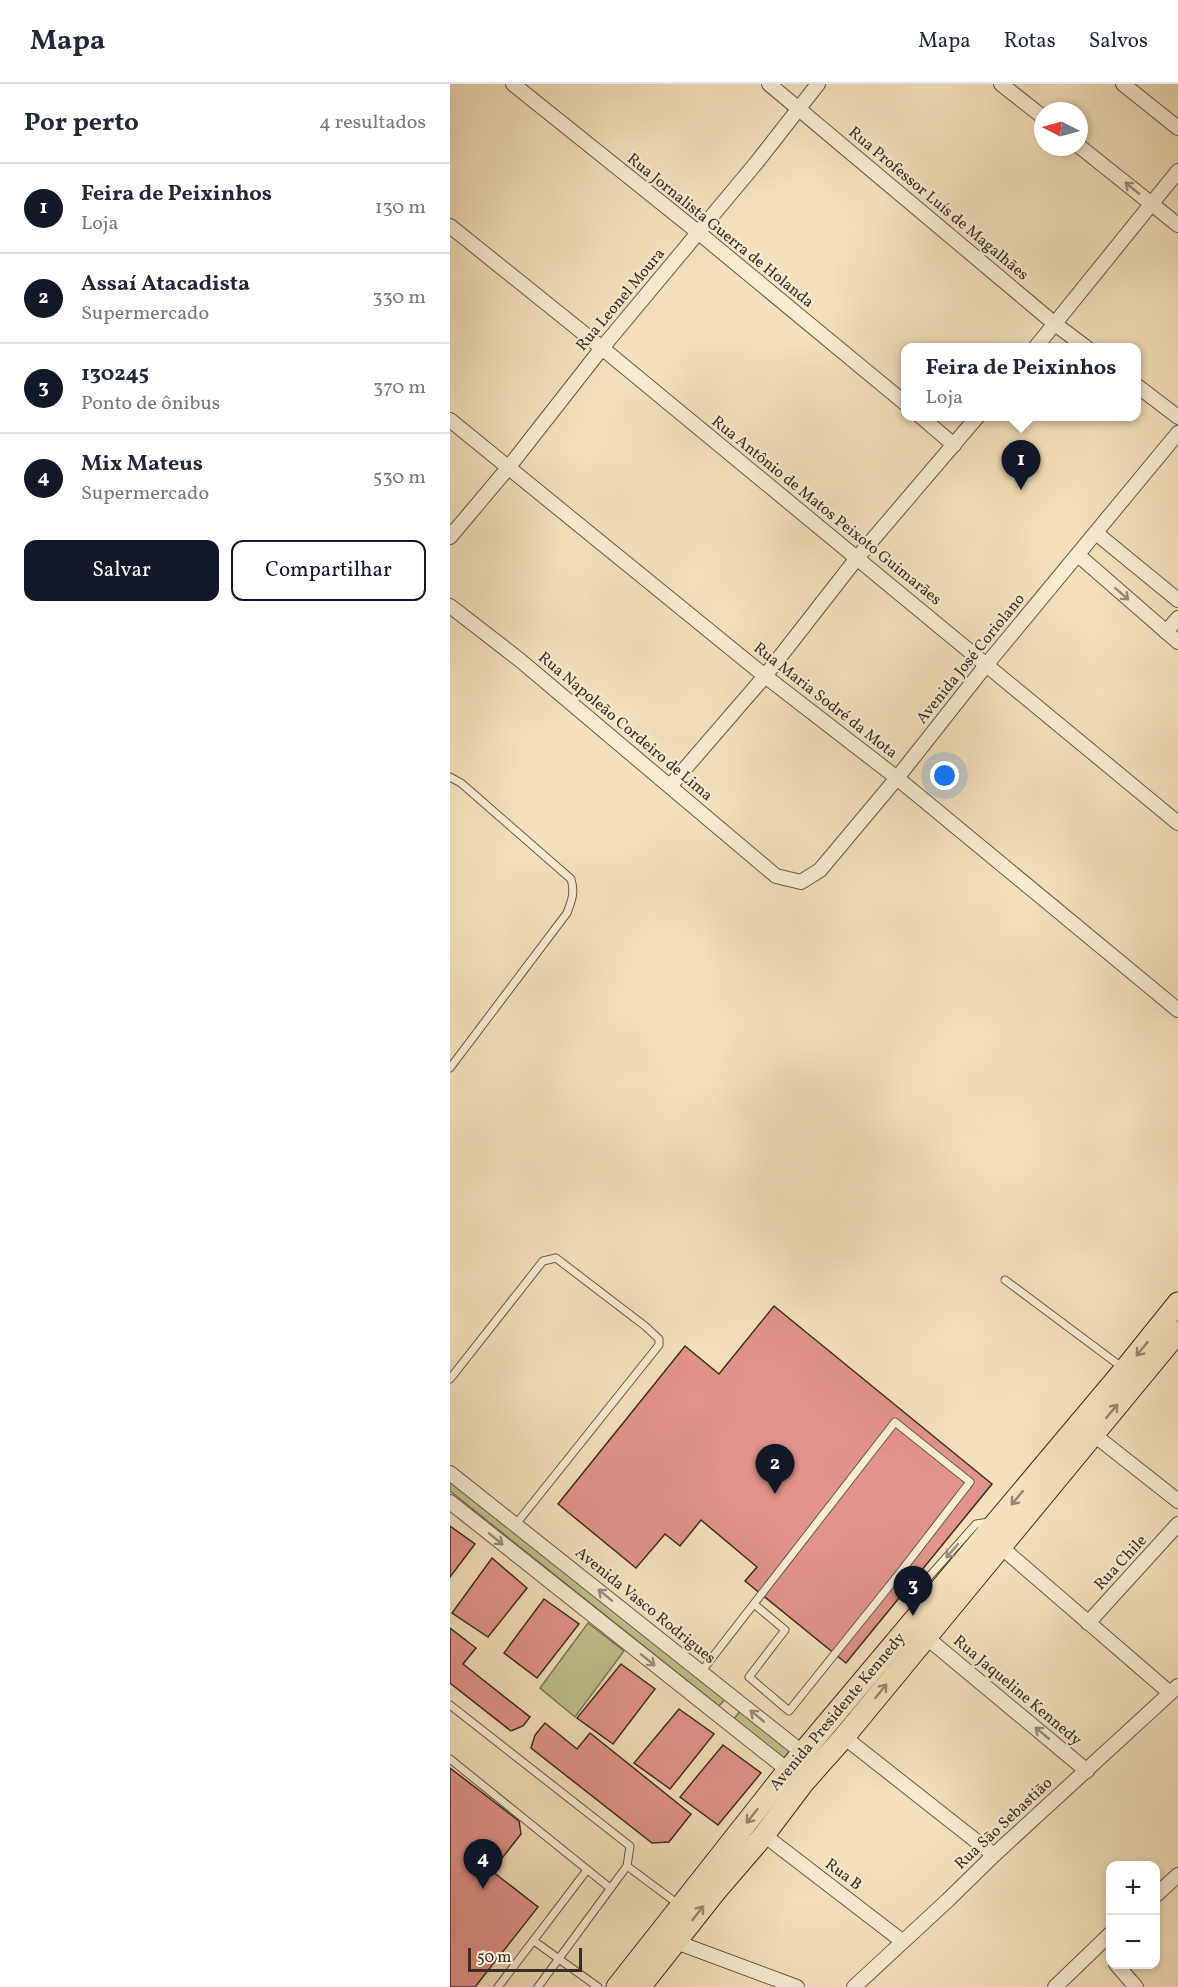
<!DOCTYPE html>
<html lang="pt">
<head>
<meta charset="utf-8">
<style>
	:root { --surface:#fff; --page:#f2f2f3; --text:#1f2937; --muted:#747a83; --line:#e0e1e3; --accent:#111827 }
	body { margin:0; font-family:Vollkorn,serif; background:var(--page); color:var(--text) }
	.controls { position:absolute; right:18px; bottom:18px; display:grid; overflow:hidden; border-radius:12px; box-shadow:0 3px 9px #0003 }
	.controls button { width:54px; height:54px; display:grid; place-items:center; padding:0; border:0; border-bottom:2px solid var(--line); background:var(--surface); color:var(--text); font:30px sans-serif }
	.compass { position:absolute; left:584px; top:18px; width:54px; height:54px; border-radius:50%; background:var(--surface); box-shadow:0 3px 9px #0003; rotate:276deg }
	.scale { position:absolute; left:18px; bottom:15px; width:114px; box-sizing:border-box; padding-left:6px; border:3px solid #3a2d25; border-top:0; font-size:16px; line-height:21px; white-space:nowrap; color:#3a2d25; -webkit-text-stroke:4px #f8ecd3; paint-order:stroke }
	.you { position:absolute; left:495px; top:692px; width:21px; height:21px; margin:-15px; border:4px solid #fff; border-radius:50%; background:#1a73e8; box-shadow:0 0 0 9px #1a73e833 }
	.badge { display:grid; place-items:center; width:39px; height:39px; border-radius:50%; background:var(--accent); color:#fff; font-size:20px; font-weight:700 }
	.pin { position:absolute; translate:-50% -50px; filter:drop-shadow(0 2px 3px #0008) }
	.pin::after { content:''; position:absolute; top:32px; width:21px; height:18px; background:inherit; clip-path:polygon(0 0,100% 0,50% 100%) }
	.popup { position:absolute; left:451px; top:259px; width:240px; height:78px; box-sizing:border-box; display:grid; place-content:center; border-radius:12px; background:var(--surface); filter:drop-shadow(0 2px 4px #0005); font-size:20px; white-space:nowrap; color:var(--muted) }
	.popup b { font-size:22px; color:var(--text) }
	.popup::after { content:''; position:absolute; left:50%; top:100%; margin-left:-12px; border:12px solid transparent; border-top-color:var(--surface) }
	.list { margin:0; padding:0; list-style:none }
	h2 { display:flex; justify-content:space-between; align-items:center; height:78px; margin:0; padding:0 24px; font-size:26px }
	h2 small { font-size:20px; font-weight:400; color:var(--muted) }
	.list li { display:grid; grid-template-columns:39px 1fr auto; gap:18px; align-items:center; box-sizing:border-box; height:90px; padding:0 24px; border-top:2px solid var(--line) }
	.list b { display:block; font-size:22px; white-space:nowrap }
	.list p { margin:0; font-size:20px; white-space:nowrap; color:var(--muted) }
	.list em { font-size:20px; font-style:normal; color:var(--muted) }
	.actions { display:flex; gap:12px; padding:18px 24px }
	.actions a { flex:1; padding:14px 0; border:2px solid var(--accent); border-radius:12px; text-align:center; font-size:21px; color:var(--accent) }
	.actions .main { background:var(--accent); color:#fff }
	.map { position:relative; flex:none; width:728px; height:1903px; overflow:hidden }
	header { display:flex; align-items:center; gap:36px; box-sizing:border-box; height:84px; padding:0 30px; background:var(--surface); border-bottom:2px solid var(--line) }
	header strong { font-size:28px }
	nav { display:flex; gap:33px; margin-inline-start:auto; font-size:21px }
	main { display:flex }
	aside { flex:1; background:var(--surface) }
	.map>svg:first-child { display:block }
</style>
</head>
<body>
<header>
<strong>Mapa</strong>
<nav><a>Mapa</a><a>Rotas</a><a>Salvos</a></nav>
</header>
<main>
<aside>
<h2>Por perto<small>4 resultados</small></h2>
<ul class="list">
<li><span class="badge">1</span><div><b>Feira de Peixinhos</b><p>Loja</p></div><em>130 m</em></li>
<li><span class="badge">2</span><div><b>Assaí Atacadista</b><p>Supermercado</p></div><em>330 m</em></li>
<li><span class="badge">3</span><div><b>130245</b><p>Ponto de ônibus</p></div><em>370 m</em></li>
<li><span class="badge">4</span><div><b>Mix Mateus</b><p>Supermercado</p></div><em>530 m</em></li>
</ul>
<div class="actions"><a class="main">Salvar</a><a>Compartilhar</a></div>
</aside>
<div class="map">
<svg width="728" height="1903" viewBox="0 0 728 1903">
	<rect width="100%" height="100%" fill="#f4e1bb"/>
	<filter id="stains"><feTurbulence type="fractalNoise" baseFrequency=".00333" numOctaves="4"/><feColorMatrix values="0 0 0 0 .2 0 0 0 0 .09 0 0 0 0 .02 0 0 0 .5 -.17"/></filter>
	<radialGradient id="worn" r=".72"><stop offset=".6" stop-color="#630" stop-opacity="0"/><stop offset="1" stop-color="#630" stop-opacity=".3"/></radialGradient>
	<g fill="#bfc28d" stroke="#7c7859" stroke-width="1.5">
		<polygon points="0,1394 276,1614 269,1622 0,1407"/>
		<polygon points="138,1539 174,1567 125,1633 90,1604"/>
		<polygon points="290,1627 342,1669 335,1677 283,1636"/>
	</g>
	<g fill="#e2938b" stroke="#3a2d25" stroke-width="1.5">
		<polygon points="324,1222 542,1400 396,1579 295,1497 307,1483 251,1436 230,1462 215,1450 186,1484 108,1420 235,1262 269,1290"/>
		<polygon points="0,1442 25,1460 0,1493"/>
		<polygon points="42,1474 77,1504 38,1553 2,1529"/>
		<polygon points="94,1515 129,1540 87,1594 54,1569"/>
		<polygon points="0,1544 26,1564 13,1580 80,1633 73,1642 61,1647 0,1599"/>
		<polygon points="171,1580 205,1605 163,1660 127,1634"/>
		<polygon points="229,1625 264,1650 220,1705 184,1679"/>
		<polygon points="95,1639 127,1665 140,1649 241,1730 219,1758 202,1759 81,1664 85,1651"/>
		<polygon points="273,1661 311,1689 268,1741 230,1713"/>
		<polygon points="0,1684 69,1737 71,1750 42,1787 88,1823 25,1903 0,1903"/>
	</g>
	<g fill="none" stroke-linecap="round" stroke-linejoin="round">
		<g stroke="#685a4a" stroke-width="9">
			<g id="service">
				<path d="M0 693 11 699 121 795C125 808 122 816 117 829L0 984"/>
				<polyline points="555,1196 673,1284"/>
				<polyline points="0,1295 93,1177 106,1174 195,1242 209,1255 209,1261 66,1440"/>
				<polyline points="445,1495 462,1506 468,1505 526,1440 539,1438"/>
				<polyline points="251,1588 445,1338 520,1398 445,1495 339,1627 299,1593 335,1546 304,1520"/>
				<polyline points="0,1621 180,1762 177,1782 88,1903"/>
				<polyline points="0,1675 160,1804"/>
				<polyline points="177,1782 228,1820"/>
				<polyline points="84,1857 148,1903"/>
				<polyline points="48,1903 137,1786"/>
			</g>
		</g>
		<g stroke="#685a4a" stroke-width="16">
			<g id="minor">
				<polyline points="63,0 249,149 456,320"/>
				<polyline points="319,0 605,240 637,264"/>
				<polyline points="551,0 593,33"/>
				<polyline points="673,0 728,44"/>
				<polyline points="629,62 728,141"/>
				<polyline points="0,142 152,264 728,739"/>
				<polyline points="585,264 728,87"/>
				<polyline points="686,301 728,333"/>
				<polyline points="470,332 504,361"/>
				<polyline points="0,336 315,592 447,694 728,926"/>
				<polyline points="646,449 728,516"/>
				<polyline points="0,453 58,384 152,264 307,78 368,0"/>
				<polyline points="628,471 728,558"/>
				<polyline points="0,522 71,577 326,792 351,798 370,786 447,694 537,580 728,349"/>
				<polyline points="716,548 728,534"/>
				<polyline points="220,702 315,592 407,474 528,332"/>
				<polyline points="643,1350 728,1417"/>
				<polyline points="0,1389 358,1673"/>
				<polyline points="0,1418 344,1691"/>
				<polyline points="551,1463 720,1609"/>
				<polyline points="638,1539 728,1440"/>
				<polyline points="476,1553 637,1687"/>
				<polyline points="394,1653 544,1771"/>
				<polyline points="314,1751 452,1857"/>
				<polyline points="706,1811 728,1791"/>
				<polyline points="226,1858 347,1903"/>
				<polyline points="666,1880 686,1903"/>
				<polyline points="404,1903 498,1816 544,1771 728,1602"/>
				<polyline points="605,1903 660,1850"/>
			</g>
		</g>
		<g stroke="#3a2d25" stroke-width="23">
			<g id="primary">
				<polyline points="167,1903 338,1686 675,1285 728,1219"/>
				<polyline points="190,1903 265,1808 314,1751 354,1698 394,1653 728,1248"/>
			</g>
		</g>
		<use href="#service" stroke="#f8ecd3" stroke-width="7"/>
		<use href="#minor" stroke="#f8ecd3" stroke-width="14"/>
		<use href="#primary" stroke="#f4e1bb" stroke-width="21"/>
	</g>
	<defs><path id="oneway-shaft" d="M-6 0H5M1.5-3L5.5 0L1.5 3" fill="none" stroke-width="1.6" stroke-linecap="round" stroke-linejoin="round" transform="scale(1.5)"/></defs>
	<g stroke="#998c7c">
		<use href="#oneway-shaft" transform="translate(682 104) rotate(-141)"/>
		<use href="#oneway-shaft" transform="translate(672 510) rotate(41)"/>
		<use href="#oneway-shaft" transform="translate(46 1455) rotate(39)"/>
		<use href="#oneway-shaft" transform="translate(502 1467) rotate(131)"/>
		<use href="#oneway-shaft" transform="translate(155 1511) rotate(-141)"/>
		<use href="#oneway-shaft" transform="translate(198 1576) rotate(39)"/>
		<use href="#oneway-shaft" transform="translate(307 1632) rotate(-141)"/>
		<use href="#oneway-shaft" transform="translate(592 1649) rotate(-140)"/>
	</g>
	<g stroke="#978770">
		<use href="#oneway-shaft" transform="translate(692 1265) rotate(129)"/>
		<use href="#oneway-shaft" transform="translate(662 1327) rotate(-50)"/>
		<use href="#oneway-shaft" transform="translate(567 1414) rotate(130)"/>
		<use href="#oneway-shaft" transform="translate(431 1607) rotate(-51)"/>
		<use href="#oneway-shaft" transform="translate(302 1732) rotate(128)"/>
		<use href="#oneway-shaft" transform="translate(248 1829) rotate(-52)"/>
	</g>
	<g text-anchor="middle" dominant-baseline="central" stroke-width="4.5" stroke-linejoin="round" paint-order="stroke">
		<g font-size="16" fill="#3a2d25" stroke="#f8ecd3">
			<text transform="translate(488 120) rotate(40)">Rua Professor Luís de Magalhães</text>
			<text transform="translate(270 147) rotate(39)">Rua Jornalista Guerra de Holanda</text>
			<text transform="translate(171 216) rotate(-50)">Rua Leonel Moura</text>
			<text transform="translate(376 427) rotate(39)">Rua Antônio de Matos Peixoto Guimarães</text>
			<text transform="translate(521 575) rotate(-51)">Avenida José Coriolano</text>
			<text transform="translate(375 617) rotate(38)">Rua Maria Sodré da Mota</text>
			<text transform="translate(175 643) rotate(40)">Rua Napoleão Cordeiro de Lima</text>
			<text transform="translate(671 1479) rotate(-47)">Rua Chile</text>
			<text transform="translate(195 1522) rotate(39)">Avenida Vasco Rodrigues</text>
			<text transform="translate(567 1607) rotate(40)">Rua Jaqueline Kennedy</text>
			<text transform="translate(388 1628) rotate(-50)">Avenida Presidente Kennedy</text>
			<text transform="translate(554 1740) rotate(-43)">Rua São Sebastião</text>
			<text transform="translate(393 1791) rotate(37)">Rua B</text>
		</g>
	</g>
	<rect width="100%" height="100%" filter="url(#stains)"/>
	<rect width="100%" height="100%" fill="url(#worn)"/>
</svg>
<div class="controls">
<button>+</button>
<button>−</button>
</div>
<svg class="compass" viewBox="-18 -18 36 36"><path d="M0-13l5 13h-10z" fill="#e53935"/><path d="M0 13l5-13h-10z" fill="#747a83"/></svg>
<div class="scale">50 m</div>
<div class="you"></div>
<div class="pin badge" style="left:571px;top:406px">1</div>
<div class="popup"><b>Feira de Peixinhos</b>Loja</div>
<div class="pin badge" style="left:325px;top:1410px">2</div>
<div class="pin badge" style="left:463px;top:1532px">3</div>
<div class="pin badge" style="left:33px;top:1805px">4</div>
</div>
</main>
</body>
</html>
